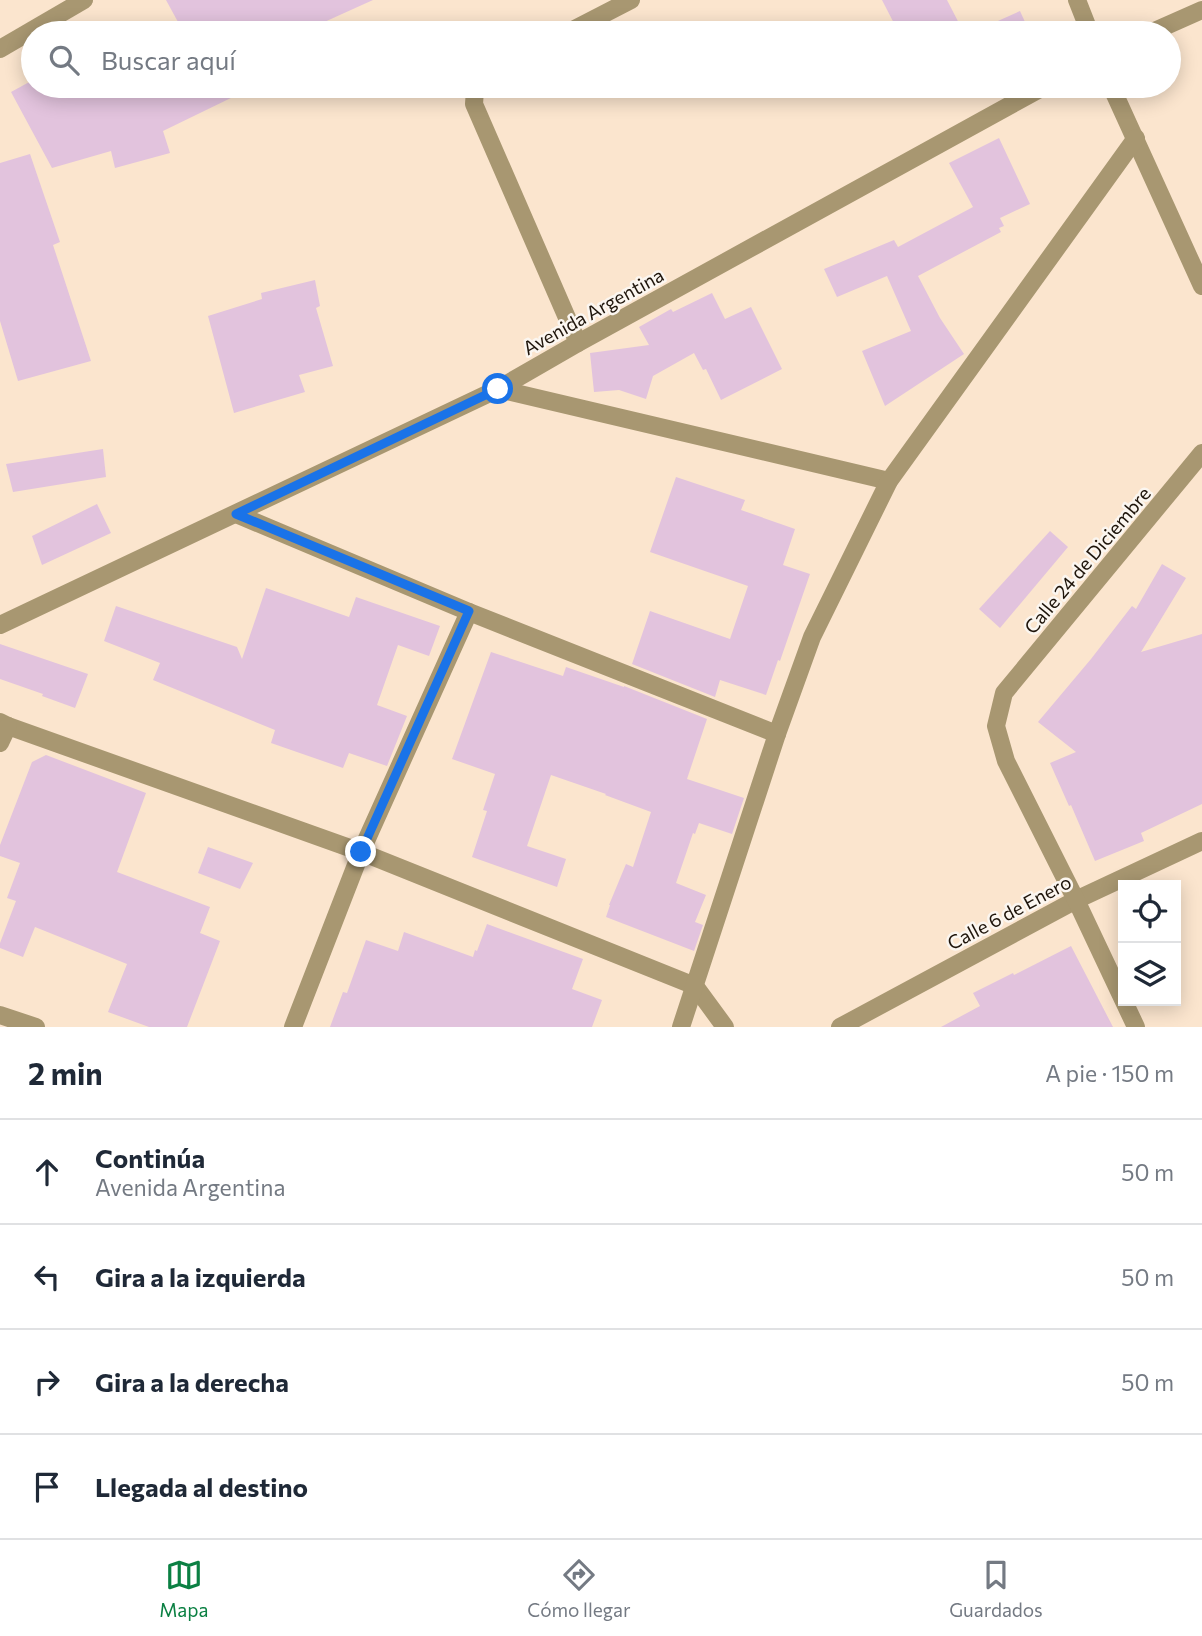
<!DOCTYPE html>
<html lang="es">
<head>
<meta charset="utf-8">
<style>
	:root { --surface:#fff; --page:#f6f6f7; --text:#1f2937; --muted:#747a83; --line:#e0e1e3; --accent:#0b8043 }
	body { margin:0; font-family:Commissioner,sans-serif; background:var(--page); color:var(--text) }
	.controls { position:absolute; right:21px; bottom:21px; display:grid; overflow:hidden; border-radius:0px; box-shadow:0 4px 18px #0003 }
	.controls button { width:63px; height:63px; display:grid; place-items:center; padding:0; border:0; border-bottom:2px solid var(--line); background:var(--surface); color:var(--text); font:35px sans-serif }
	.stop { position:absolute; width:21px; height:21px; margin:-16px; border:5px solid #1a73e8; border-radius:50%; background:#fff }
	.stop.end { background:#1a73e8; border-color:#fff; box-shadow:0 2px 7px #0008 }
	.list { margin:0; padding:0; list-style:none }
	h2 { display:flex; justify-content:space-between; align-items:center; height:91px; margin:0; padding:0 28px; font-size:30px }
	h2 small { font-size:23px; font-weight:400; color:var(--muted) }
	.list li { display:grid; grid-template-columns:46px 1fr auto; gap:21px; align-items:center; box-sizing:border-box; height:105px; padding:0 28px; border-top:2px solid var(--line) }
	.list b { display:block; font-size:26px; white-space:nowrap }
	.list p { margin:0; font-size:23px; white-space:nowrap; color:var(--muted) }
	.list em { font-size:23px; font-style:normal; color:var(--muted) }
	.icon { flex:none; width:38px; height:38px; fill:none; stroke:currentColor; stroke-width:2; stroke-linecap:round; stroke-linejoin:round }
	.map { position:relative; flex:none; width:1202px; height:1027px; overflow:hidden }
	.search { position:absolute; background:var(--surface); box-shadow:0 4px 18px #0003; left:21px; right:21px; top:21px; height:77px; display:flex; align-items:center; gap:18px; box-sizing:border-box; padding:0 24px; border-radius:38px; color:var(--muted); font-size:26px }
	.sheet { height:511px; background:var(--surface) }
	nav { display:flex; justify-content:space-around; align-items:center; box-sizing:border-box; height:98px; border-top:2px solid var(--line); background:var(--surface); font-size:19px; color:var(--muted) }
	nav a { display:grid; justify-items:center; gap:4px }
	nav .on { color:var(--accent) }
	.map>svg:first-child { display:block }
</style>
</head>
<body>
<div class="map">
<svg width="1202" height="1027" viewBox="0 0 1202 1027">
	<rect width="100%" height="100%" fill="#fbe5ce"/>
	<g fill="#e2c3dd">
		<polygon points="166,0 373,0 300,33 184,33"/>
		<polygon points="882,0 947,0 964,33 899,33"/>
		<polygon points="1020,11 1030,33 971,33"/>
		<polygon points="33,80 33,86 231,86 235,96 163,131 170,153 115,168 111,151 52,168 11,92"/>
		<polygon points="999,138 1030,204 1000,218 1004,226 999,228 1001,232 918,276 940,318 964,354 885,406 862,351 911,331 887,276 837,297 824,269 894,240 898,247 973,207 949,163"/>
		<polygon points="30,154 60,242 53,245 91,361 18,381 0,321 0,163"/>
		<polygon points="315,280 320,306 316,308 333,366 299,375 305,392 234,413 208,316 262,299 261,293"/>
		<polygon points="712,293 725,319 751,307 782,369 721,400 706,369 703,370 694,353 653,376 646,399 619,390 594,392 590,353 649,345 639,327 671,309 673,312"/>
		<polygon points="103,449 106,477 13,492 6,464"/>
		<polygon points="676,477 745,500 741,510 795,529 783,565 810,574 780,661 778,660 766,695 720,680 715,697 632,664 650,611 730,639 748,586 650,552"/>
		<polygon points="97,504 111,533 42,565 32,536"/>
		<polygon points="1050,531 1068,547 1000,628 979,609"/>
		<polygon points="1162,564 1186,578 1141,652 1202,634 1202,804 1141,833 1144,841 1095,861 1071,805 1069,806 1050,763 1076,752 1038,722 1091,659 1132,606 1136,609"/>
		<polygon points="266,588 349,617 356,597 440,626 429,656 398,645 377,705 407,716 387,766 349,753 343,768 271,743 275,730 153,680 160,663 104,641 116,606 237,647 242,659"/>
		<polygon points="0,644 88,674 75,708 42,696 43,694 0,679"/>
		<polygon points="491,652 563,676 566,667 624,687 624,686 707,719 687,779 744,798 732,834 699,823 695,834 693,833 676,883 706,895 695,922 703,925 694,951 606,917 610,905 609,905 626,864 633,867 651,812 605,795 606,794 551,775 527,846 566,859 557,887 472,857 487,811 483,810 495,774 452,759"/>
		<polygon points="46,755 146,793 117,872 210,907 200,933 220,941 187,1027 149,1027 108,1012 127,964 35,927 23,957 0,948 0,943 16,901 7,898 20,863 0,856 0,845 32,762"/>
		<polygon points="208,847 253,863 240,889 198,873"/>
		<polygon points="487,924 583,959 572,989 602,1000 592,1027 330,1027 343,992 347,993 366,940 398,951 404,932 473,957 475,950 477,951"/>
		<polygon points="1071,946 1113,1027 941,1027 980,1006 973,993 1013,973 1014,975"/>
	</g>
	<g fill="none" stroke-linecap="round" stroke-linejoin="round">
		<g stroke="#a89771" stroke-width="18">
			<polyline points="1077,0 1090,33"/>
			<polyline points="567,33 631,0"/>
			<polyline points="1150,33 1202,10"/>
			<polyline points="0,49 84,0"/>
			<polyline points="478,86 475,90 474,104 578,343"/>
			<polyline points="1111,86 1202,286"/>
			<polyline points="498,389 889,481"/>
			<polyline points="236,514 469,612 777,734"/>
			<polyline points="0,625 498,389 578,343 1045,86"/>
			<polyline points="0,722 8,726 361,852 695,986 725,1027"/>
			<polyline points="0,743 8,726"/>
			<polyline points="0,1015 36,1027"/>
			<polyline points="293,1027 361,852 469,612"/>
			<polyline points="681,1027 777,734 812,637 889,481 1136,138"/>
			<polyline points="840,1027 1076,900 1202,841"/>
			<polyline points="1136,1027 1076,900 1006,761 996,726 1004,693 1202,453"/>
		</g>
	</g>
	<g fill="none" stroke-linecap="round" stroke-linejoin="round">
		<polyline stroke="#1a73e8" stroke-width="9" points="361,852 469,611 236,514 498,389"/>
	</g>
	<g text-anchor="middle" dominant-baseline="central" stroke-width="5" stroke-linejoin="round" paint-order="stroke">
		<g font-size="19" fill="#1e140a" stroke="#fbf6f0">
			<text transform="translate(593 311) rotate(-29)">Avenida Argentina</text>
			<text transform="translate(1087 560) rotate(-50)">Calle 24 de Diciembre</text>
			<text transform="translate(1009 912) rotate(-28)">Calle 6 de Enero</text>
		</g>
	</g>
</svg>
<div class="controls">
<button><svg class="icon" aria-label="locate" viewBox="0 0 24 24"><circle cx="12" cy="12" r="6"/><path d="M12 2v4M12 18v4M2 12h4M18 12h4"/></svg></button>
<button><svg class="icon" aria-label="layers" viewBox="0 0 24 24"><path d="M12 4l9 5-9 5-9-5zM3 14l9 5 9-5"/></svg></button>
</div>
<div class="stop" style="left:498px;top:389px"></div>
<div class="stop end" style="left:361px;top:852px"></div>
<div class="search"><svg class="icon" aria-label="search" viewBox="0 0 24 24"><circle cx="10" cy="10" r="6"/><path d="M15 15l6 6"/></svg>Buscar aquí</div>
</div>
<section class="sheet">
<h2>2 min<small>A pie · 150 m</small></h2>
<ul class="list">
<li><svg class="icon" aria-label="ahead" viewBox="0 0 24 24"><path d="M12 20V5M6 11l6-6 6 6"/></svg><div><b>Continúa</b><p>Avenida Argentina</p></div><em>50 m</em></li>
<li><svg class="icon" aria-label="left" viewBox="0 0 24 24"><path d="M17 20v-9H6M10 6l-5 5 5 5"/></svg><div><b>Gira a la izquierda</b></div><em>50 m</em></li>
<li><svg class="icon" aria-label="right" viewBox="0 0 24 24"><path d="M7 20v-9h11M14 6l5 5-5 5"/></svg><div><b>Gira a la derecha</b></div><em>50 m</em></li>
<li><svg class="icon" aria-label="arrive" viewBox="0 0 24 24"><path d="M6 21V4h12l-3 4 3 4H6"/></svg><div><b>Llegada al destino</b></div></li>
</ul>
</section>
<nav>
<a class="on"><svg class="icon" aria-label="map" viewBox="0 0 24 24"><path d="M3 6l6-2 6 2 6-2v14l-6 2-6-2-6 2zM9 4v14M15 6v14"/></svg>Mapa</a>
<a><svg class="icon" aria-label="directions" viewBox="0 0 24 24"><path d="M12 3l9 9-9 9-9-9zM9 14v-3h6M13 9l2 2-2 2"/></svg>Cómo llegar</a>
<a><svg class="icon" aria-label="saved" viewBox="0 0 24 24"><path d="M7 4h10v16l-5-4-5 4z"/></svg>Guardados</a>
</nav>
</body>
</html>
